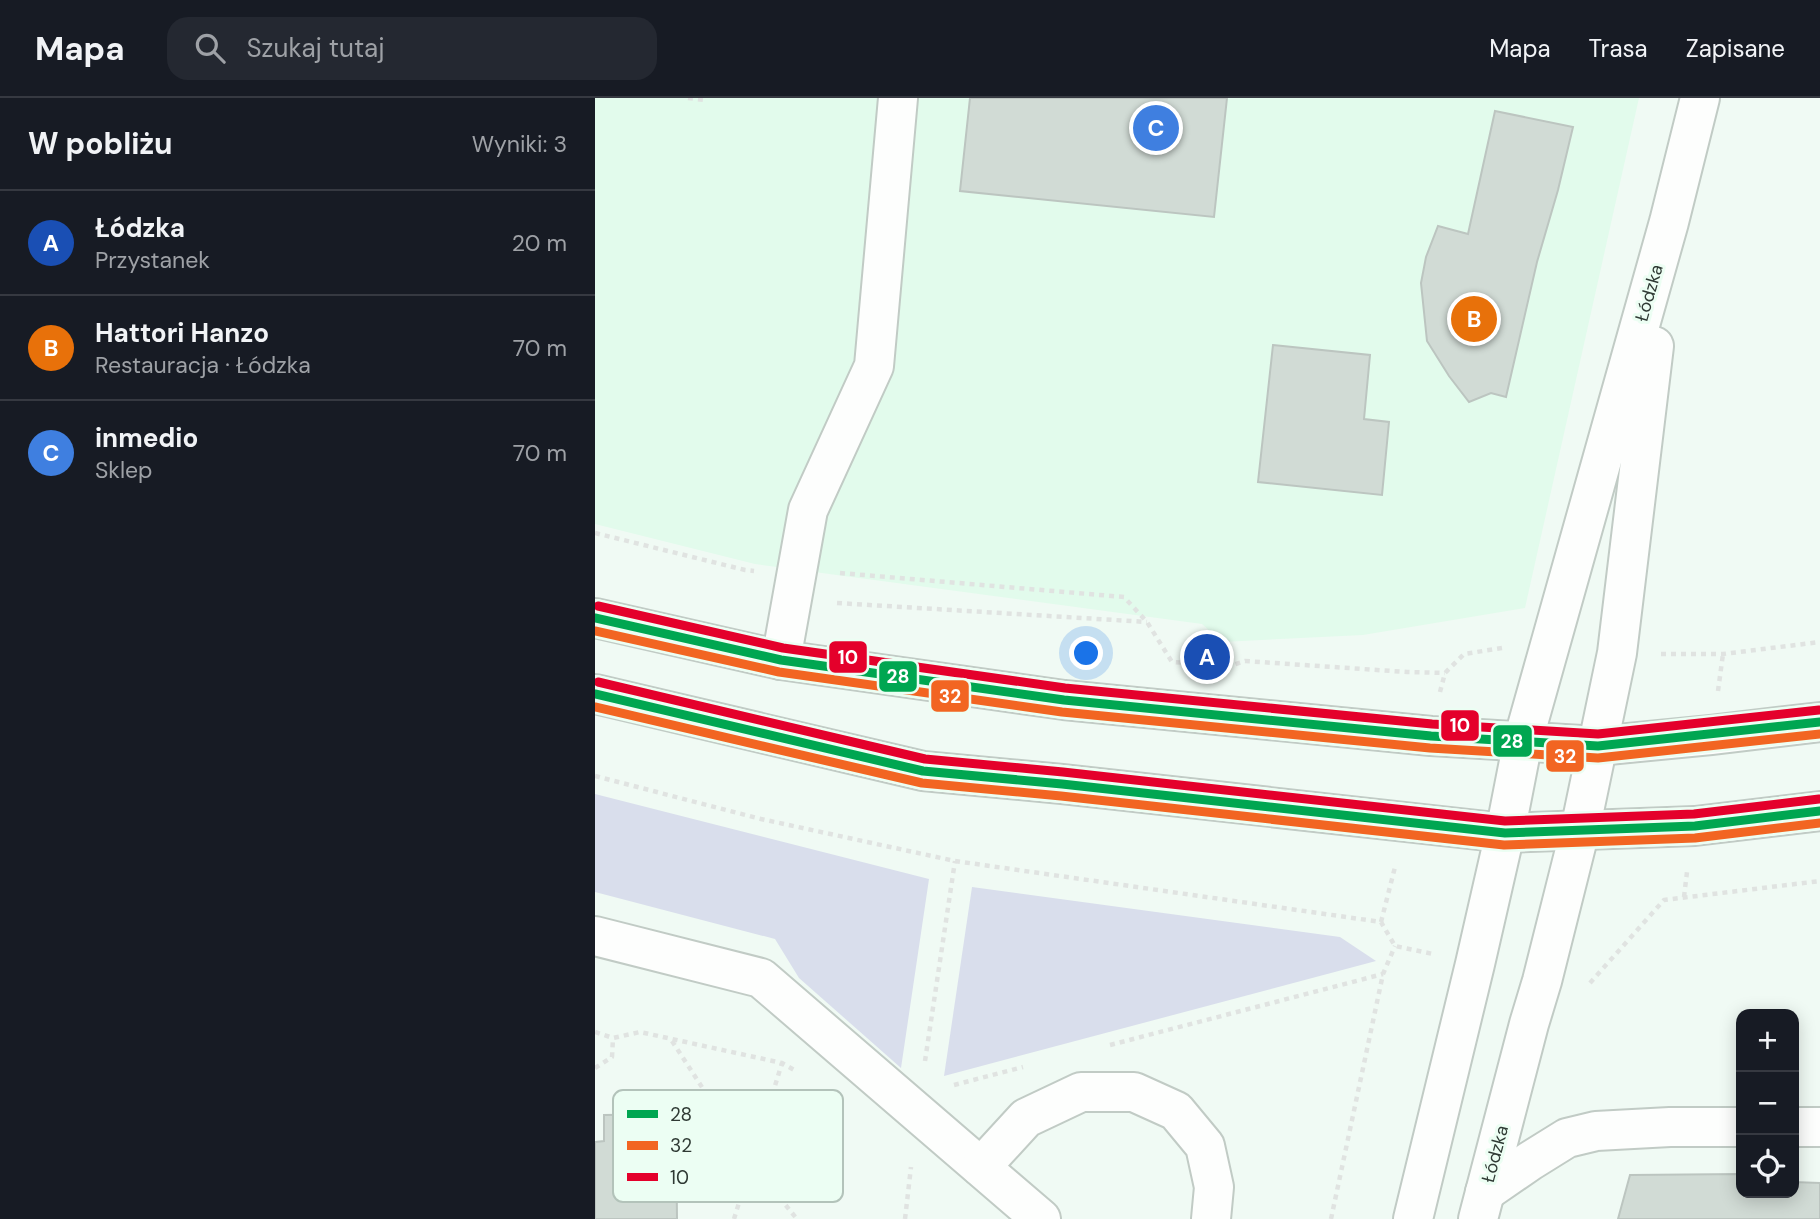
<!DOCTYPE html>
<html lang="pl">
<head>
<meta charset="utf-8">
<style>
	:root { --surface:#171b24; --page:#242831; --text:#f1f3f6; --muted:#9ea1a6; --line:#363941; --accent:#db2777 }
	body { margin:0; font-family:"DM Sans",sans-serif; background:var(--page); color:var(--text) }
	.controls { position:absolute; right:21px; bottom:21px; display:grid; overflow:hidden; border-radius:14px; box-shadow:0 4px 18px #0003 }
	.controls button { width:63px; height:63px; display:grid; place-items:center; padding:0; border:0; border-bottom:2px solid var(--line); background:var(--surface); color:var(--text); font:35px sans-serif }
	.you { position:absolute; left:492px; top:556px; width:24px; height:24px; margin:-18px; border:5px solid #fff; border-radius:50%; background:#1a73e8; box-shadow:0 0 0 10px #1a73e833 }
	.badge { display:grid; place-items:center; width:46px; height:46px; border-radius:50%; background:var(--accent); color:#fff; font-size:23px; font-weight:700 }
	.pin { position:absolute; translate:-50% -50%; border:4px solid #fff; box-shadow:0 2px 7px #0006 }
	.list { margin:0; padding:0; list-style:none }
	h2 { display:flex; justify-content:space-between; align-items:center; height:91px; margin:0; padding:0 28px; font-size:30px }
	h2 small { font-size:23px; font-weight:400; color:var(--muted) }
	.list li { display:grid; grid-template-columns:46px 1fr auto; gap:21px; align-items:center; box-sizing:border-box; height:105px; padding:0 28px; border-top:2px solid var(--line) }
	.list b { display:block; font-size:26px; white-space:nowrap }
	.list p { margin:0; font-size:23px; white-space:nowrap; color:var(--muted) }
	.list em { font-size:23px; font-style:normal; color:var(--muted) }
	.icon { flex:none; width:38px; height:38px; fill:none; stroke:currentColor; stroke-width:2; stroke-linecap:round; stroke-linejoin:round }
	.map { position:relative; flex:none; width:1225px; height:1121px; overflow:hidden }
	header { display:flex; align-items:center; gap:42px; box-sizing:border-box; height:98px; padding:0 35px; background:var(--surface); border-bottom:2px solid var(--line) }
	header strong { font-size:33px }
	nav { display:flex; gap:38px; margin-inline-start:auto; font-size:24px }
	.search { width:490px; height:63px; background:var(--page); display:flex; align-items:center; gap:18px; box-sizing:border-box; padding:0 24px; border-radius:21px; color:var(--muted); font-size:26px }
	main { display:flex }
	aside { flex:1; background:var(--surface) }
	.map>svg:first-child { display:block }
</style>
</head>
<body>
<header>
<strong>Mapa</strong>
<div class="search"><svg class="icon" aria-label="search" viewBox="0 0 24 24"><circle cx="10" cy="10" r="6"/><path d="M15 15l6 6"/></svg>Szukaj tutaj</div>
<nav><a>Mapa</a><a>Trasa</a><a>Zapisane</a></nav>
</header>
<main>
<aside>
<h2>W pobliżu<small>Wyniki: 3</small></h2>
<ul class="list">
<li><span class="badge" style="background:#1a4fb4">A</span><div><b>Łódzka</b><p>Przystanek</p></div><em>20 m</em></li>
<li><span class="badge" style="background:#e8710a">B</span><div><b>Hattori Hanzo</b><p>Restauracja · Łódzka</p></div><em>70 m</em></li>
<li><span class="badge" style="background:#3f7fe0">C</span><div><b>inmedio</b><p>Sklep</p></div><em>70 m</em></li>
</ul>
</aside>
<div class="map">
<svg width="1225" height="1121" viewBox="0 0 1225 1121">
	<rect width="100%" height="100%" fill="#f0faf4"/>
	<polygon fill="#e2fbec" points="0,0 1044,0 930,510 768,537 627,544 607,526 160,466 0,426"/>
	<g fill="#d9deec">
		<polygon points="0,696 334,781 306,970 204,880 180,841 0,794"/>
		<polygon points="377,789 745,839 781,863 349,978"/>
	</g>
	<g fill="#d1dbd5" stroke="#bcc5c0" stroke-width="2">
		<polygon points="375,0 632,0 619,119 365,93"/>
		<polygon points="900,13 978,29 963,92 942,164 911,299 896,295 874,304 854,278 832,243 826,185 831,159 843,128 873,136"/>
		<polygon points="678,247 775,257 769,321 794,324 787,397 663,384"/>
		<polygon points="81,1016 82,1121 0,1121 0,1044 9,1043 9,1017"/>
		<polygon points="1146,1076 1146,1095 1199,1095 1199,1084 1225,1085 1225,1121 1023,1121 1035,1077"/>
	</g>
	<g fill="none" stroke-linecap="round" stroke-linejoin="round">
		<g stroke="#c1cbc5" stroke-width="42">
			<g id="minor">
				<polyline points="186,562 213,412 279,268 303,0"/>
				<polyline points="0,838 166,880 446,1121"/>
				<polyline points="1199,1029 1225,1029"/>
				<polyline points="386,1069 431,1020 486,994 539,994 581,1013 610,1048 619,1089 616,1121"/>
				<polyline points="890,1094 935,1063 972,1040 1001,1033 1075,1029 1146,1029"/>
				<polyline points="818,1121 880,866 910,735 928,643 1074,124 1105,0"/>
				<polyline points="883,1121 934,926 947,883 985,732 1022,555 1059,248"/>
			</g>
		</g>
		<g stroke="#c1cbc5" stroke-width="42">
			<g id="major">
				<polyline points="0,520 186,562 469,602 836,638 1003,648 1116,637 1225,624"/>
				<polyline points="0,596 328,673 467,686 910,735 1100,728 1225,713"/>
			</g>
		</g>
		<g stroke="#e0e3e1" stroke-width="4.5" stroke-dasharray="5 5" stroke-linecap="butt">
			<polyline points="93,0 110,2"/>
			<polyline points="0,435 150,472 159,473"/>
			<polyline points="245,475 529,499 552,524 577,564 635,568 650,563 812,574 850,575"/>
			<polyline points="242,505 552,524"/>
			<polyline points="1066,556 1128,556 1225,544"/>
			<polyline points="1123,593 1128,556"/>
			<polyline points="845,594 850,575 869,556 907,550"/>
			<polyline points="0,678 166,721 360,763 786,824 800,848 838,856"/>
			<polyline points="1089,799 1092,774"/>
			<polyline points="786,824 800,769"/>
			<polyline points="995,885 1069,802 1225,783"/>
			<polyline points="0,934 18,940 45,934 187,965 201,973"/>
			<polyline points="77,943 157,1066 202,1121"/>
			<polyline points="515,947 788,876"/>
			<polyline points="330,963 360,763"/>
			<polyline points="0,970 17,959 18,940"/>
			<polyline points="359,987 428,969"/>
			<polyline points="139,1121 187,965"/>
			<polyline points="310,1121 316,1069"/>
			<polyline points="736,1121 788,876 800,848"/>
		</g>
		<use href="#minor" stroke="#fdfefd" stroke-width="38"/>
		<use href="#major" stroke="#fdfefd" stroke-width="38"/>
		<g stroke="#ecfef3" stroke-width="14">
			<g id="bus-1">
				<polyline points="0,520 186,562 469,602 836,638 1003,648 1225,624"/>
				<polyline points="0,596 328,673 467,686 910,735 1100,728 1225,713"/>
			</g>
		</g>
		<g stroke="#ecfef3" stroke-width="14">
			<g id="bus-2">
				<polyline points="0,533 184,574 467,614 835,650 1003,660 1225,636"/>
				<polyline points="0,609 327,685 466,698 909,747 1100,740 1225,725"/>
			</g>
		</g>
		<g stroke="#ecfef3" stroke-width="14">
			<g id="bus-3">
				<polyline points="3,508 188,550 470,590 837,626 1003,636 1224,612"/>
				<polyline points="3,584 330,661 468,674 910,723 1099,716 1224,701"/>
			</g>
		</g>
		<use href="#bus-1" stroke="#00a651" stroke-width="9"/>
		<use href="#bus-2" stroke="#f26522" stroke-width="9"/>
		<use href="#bus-3" stroke="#e4002b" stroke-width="9"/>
	</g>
	<g text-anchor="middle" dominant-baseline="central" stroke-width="6" stroke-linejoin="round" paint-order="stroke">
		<g font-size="18" fill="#2f3a34" stroke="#ecfef3">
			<text transform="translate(1054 195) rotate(-74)">Łódzka</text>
			<text transform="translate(900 1056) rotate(-75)">Łódzka</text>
		</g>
	</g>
	<rect x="18" y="992" width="230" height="112" rx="10" fill="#ecfef3" stroke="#b3c3ba" stroke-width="2"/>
	<rect x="32" y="1012" width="31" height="8" fill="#00a651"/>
	<rect x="32" y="1043" width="31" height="9" fill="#f26522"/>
	<rect x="32" y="1075" width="31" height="8" fill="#e4002b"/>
	<g font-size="19" fill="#2f3a34">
		<text x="75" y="1023">28</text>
		<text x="75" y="1054">32</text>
		<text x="75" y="1086">10</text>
	</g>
	<g stroke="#ecfef3" stroke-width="2.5">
		<rect x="233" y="542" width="40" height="34" rx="7" fill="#e4002b"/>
		<rect x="283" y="562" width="40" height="33" rx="7" fill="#00a651"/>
		<rect x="335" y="581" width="40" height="34" rx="7" fill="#f26522"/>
		<rect x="845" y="611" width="40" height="33" rx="7" fill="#e4002b"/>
		<rect x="897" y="626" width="41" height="34" rx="7" fill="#00a651"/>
		<rect x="950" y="641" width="40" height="34" rx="7" fill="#f26522"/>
	</g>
	<g font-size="19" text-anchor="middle" font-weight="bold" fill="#fff">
		<text x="253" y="566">10</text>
		<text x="303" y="585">28</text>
		<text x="355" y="605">32</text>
		<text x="865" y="634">10</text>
		<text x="917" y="650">28</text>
		<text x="970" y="665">32</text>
	</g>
</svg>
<div class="controls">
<button>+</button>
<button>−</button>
<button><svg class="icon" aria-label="locate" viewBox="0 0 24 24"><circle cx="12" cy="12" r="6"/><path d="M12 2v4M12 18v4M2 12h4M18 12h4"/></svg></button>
</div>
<div class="you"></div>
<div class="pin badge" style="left:612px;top:559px;background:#1a4fb4">A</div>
<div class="pin badge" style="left:879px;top:221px;background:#e8710a">B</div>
<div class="pin badge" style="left:561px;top:30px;background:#3f7fe0">C</div>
</div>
</main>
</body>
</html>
